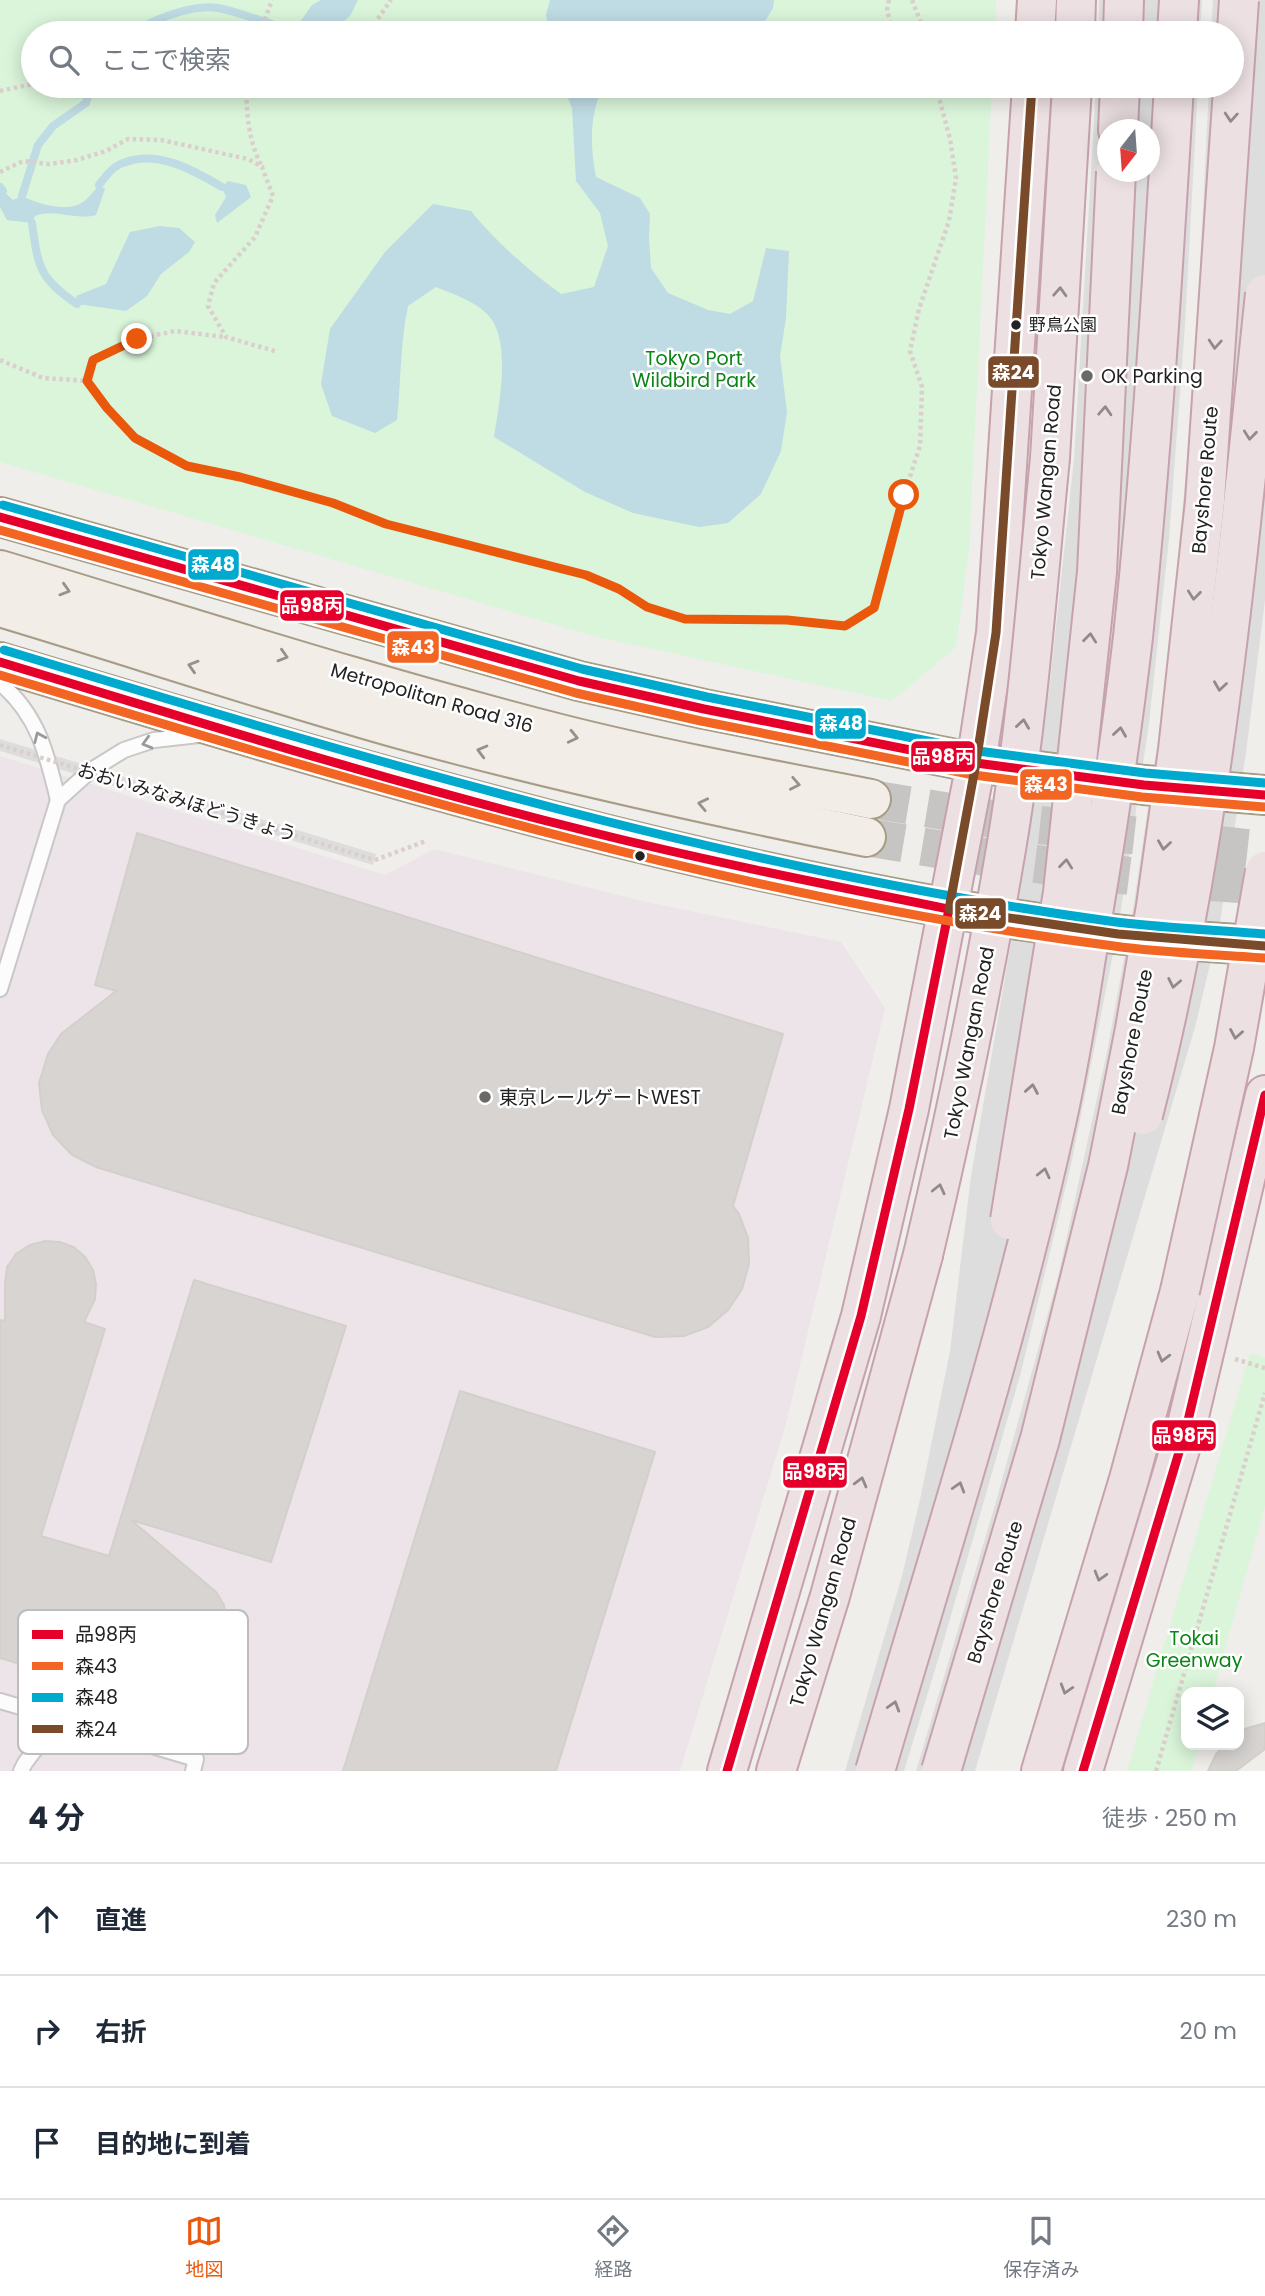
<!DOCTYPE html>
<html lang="ja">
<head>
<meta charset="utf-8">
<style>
	:root { --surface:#fff; --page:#f6f6f7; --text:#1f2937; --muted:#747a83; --line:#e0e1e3; --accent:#ea580c }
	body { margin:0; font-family:Poppins,"Noto Sans JP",sans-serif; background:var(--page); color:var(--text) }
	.controls { position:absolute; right:21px; bottom:21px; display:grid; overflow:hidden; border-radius:14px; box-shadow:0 4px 18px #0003 }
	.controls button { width:63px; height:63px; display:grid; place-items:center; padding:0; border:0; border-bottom:2px solid var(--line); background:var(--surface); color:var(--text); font:35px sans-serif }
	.compass { position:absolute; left:1097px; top:119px; width:63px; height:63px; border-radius:50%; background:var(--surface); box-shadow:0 4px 18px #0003; rotate:197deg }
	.stop { position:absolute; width:21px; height:21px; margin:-16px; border:5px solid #ea580c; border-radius:50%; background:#fff }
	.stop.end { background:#ea580c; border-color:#fff; box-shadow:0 2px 7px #0008 }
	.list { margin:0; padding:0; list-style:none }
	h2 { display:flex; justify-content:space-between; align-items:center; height:91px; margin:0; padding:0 28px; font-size:30px }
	h2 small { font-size:23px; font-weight:400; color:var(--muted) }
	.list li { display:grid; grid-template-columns:46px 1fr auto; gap:21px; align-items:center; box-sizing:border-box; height:112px; padding:0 28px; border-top:2px solid var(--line) }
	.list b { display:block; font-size:26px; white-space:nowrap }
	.list em { font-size:23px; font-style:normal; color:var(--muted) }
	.icon { flex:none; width:38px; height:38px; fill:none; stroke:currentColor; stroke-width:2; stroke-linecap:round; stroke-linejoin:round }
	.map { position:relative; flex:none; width:1265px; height:1771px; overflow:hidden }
	.search { position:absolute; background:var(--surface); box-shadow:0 4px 18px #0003; left:21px; right:21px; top:21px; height:77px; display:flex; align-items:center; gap:18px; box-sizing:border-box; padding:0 24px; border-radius:38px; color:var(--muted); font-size:26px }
	.sheet { height:427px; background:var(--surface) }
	nav { display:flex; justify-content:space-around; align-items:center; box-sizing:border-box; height:98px; border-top:2px solid var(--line); background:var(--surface); font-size:19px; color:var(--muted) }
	nav a { display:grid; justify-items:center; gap:4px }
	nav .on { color:var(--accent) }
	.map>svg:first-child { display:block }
</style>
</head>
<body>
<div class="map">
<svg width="1265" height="1771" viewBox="0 0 1265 1771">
	<rect width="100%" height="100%" fill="#f0eeeb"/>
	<polygon fill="#ede4e9" points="0,756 385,875 434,849 642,901 841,942 885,1008 786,1424 680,1771 0,1771"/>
	<g fill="#daf5da">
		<polygon points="0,0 996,0 995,33 33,33 33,86 992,86 969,550 956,647 892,701 597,637 0,462"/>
		<polygon points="1250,1353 1265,1357 1265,1506 1213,1692 1186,1692 1186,1745 1199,1745 1191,1771 1127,1771"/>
	</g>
	<g fill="#bfdbe3">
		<polygon points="321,0 358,0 350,16 329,33 291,33 283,32 272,24 287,25 300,22 312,5"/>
		<polygon points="550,0 774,0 773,8 758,33 549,33 546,15"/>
		<path d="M563 86H604C589 112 590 147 596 177L640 198 650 214 649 239 651 268 668 293 708 310 730 314 753 301 766 248 789 251 786 318 780 356 787 412 781 451 761 494 728 523 699 527 633 513 585 492 494 437C499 406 512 339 488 315 475 301 453 294 436 287L408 306C400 343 401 382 397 420L375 433 332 416 321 384 330 329 385 252 433 204 471 211C498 244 527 269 561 294L594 287 608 246 600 213 576 181 572 108Z"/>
		<polygon points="228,181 246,185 251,197 217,223 215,215 226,197 222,187"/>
		<path d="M99 185 105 189 96 215C76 221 55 208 35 216L32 223 7 220 0 207V192L3 191 13 200 22 196C38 204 67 213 83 202 89 198 94 191 99 185Z"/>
		<polygon points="160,226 179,228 195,242 189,252 161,274 147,296 126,311 77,304 76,296 106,284 130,232"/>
	</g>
	<g fill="#dedddd" fill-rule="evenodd">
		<polygon points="1099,0 1202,0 1200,33 1098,33"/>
		<polygon points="1213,0 1265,0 1265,600 1246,753 1220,923 1195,1027 975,1771 916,1771 995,1505 1058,1277 1107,1052 1133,909 1166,686 1186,471 1197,330 1209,86 1232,86 1232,33 1211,33"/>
		<path d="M1096 86H1198L1185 325 1169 539 1149 723 1137 804 1118 929 1071 1165 1021 1372 941 1650 904 1771H845L902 1576 921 1495 950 1351 971 1176 1023 872 1049 691 1074 459ZM1108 130H1150V172H1108Z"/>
		<polygon points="0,739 376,854 373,865 0,751"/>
	</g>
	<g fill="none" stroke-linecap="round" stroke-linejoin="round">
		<g stroke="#bfdbe3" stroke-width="8">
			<path d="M133 33C153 19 193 4 218 8 236 11 254 19 272 24"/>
			<path d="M99 185C105 177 113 166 123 163 157 149 193 170 222 187"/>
			<polyline points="0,187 3,191"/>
			<polyline points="22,196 38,145 53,126 86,103 91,86"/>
			<path d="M32 223C38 267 39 278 77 304"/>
		</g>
	</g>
	<g fill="#d7d4d2" stroke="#d3d0cc" stroke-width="2">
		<polygon points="137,833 783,1034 733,1206 739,1214 748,1238 749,1264 742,1289 728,1310 708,1327 684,1336 655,1337 96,1167 72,1155 53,1135 42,1110 39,1083 48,1054 61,1034 116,991 95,985"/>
		<polygon points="45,1241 60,1242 74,1247 85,1257 93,1270 96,1284 95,1299 84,1322 105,1329 41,1536 109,1556 194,1280 346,1326 271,1562 131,1520 216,1592 224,1605 227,1620 225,1634 219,1648 209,1659 195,1666 181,1668 166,1666 153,1659 128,1634 112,1693 0,1658 0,1320 5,1321 5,1283 7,1267 16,1254 30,1245"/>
		<polygon points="460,1391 655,1452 556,1771 343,1771"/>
		<polygon points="1265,1723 1265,1749 1236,1771 1208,1771 1216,1754 1225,1745 1239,1745 1239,1733 1245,1729"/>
	</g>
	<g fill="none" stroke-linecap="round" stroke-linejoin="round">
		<g stroke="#c7c5c3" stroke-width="38" stroke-dasharray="38 19" stroke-linecap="butt">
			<polyline points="871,799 1004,821 1265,850"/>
			<polyline points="866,837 997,859 1130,876 1265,886"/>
		</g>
		<g stroke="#c9c8c7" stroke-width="18">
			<g id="lane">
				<path d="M0 683C38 715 47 754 58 800"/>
				<polyline points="0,989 58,800 90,771 124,750 154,740 199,735"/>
				<polyline points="0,1701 196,1759 193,1771"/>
				<polyline points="21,1771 25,1763 58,1719"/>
			</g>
		</g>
		<g stroke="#a79c86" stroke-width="42">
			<g id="primary">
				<polyline points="0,517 579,681 704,709 976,763 1144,785 1265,795"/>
				<path d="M0 570C186 626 372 686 560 734 663 760 767 779 871 799"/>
				<path d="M0 607C137 648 273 694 411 732 561 773 713 806 866 837"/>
				<path d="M0 662C367 773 734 884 1115 934 1165 940 1215 942 1265 946"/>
			</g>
		</g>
		<g stroke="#c5a2ac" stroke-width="42">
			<g id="highway">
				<polyline points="1035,33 1037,0"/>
				<polyline points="1075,33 1076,0"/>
				<polyline points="1123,33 1124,0"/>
				<polyline points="1177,33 1179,0"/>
				<polyline points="1118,130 1120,86"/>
				<polyline points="1050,458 1072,86"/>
				<polyline points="727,1771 861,1316 909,1109 976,763 996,633 1032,86"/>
				<polyline points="776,1771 830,1596 923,1255"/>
				<polyline points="1041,1771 1129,1479 1180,1291"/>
				<polyline points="1083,1771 1186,1429 1265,1095"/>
			</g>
		</g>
		<g stroke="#dccecd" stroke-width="4.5" stroke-dasharray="3.5 3.5" stroke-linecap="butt">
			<polyline points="889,0 887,10 893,33"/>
			<polyline points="912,0 925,33"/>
			<polyline points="260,33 272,0"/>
			<polyline points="355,33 372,27 391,0"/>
			<polyline points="98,86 109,88 118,86"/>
			<path d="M246 86C247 115 248 140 262 167"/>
			<polyline points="0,91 33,84"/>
			<polyline points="0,172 23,161 49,164 77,160 106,151 128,139 161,140 248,159 262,167 273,196 255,237 214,283 208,306 226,337 278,352"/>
			<polyline points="0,360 43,378 87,381 107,408 135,438 187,465 240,477 333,503 386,524 586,575 619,588 647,607 685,619 787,620 845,626 874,608 904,495 920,446 922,387 910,351 919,309 949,221 956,178 950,139 936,86"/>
			<polyline points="87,381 93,360 137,339 175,331 225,337"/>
			<polyline points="375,860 426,841"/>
			<polyline points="1235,1359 1265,1368"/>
			<polyline points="1156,1771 1265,1393"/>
		</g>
		<use href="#lane" stroke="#fdfcfc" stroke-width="14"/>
		<use href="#primary" stroke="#f3ede7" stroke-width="38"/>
		<use href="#highway" stroke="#ece0e2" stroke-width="38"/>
		<g stroke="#c5a2ac" stroke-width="42" stroke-linecap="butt">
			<g id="highway-bridge">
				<path d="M1143 1115C1212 847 1236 569 1265 294"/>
				<polyline points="1010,1220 1063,892 1097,572 1116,172"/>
				<path d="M923 1255C955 1120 983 985 1006 849 1028 719 1037 588 1050 458"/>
				<polyline points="1180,1291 1234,1048 1265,871"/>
				<path d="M875 1771C939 1553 1010 1336 1058 1114 1072 1050 1082 984 1092 919 1108 825 1122 731 1133 637 1152 454 1163 270 1174 86"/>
				<polyline points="941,1771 1040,1439 1108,1166 1135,1029 1156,906 1178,750 1205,501 1239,0"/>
			</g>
		</g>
		<polyline stroke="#dccecd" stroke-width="4.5" stroke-dasharray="3.5 3.5" stroke-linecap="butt" points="0,745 375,860"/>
		<use href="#highway-bridge" stroke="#ece0e2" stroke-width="38"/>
		<g stroke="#fff" stroke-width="14">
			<g id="bus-1">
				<polyline points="0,517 579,681 704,709 976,763 1144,785 1265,795"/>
				<path d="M0 662C190 719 379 779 571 827 696 859 823 884 949 909L909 1109 861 1316 727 1771"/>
				<polyline points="1083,1771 1186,1429 1265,1095"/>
			</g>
		</g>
		<g stroke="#fff" stroke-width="14">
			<g id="bus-2">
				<polyline points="0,530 576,693 701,721 974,775 1142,797 1264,807"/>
				<path d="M0 675C366 785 734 898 1114 946 1164 953 1214 954 1264 958"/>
			</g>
		</g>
		<g stroke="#fff" stroke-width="14">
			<g id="bus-3">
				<polyline points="3,505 582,669 707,697 978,751 1145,773 1265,783"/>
				<path d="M4 650C369 760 736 871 1116 922 1165 928 1215 930 1265 934"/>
			</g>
		</g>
		<g stroke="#fff" stroke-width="14">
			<polyline id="bus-4" points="1032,86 996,633 976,763 949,909 1118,934 1265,946"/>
		</g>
		<use href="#bus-1" stroke="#e4002b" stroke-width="9"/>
		<use href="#bus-2" stroke="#f26522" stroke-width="9"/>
		<use href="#bus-3" stroke="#00a9ce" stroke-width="9"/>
		<use href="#bus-4" stroke="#7a4b2a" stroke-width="9"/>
	</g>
	<defs><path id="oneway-chevron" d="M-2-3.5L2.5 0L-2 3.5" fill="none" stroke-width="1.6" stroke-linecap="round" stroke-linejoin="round" transform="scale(1.75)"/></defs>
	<g stroke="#918a8c">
		<use href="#oneway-chevron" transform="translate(1231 117) rotate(94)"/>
		<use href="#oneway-chevron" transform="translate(1060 292) rotate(-87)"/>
		<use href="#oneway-chevron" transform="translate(1215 344) rotate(94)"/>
		<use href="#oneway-chevron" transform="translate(1105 411) rotate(-87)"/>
		<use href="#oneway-chevron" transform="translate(1250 435) rotate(96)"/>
		<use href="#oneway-chevron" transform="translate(1194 595) rotate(96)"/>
		<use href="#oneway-chevron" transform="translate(1090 638) rotate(-84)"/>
		<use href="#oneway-chevron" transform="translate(1220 686) rotate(98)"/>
		<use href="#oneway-chevron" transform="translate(1023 724) rotate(-82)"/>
		<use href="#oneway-chevron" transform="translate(1120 732) rotate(-82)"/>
		<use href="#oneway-chevron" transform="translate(1164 845) rotate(98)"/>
		<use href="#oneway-chevron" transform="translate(1066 864) rotate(-84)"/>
		<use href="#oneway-chevron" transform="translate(1174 983) rotate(101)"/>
		<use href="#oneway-chevron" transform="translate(1236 1034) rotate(100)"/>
		<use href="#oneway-chevron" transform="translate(1032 1089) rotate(-80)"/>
		<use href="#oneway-chevron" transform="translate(1044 1173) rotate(-77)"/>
		<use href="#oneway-chevron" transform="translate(939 1189) rotate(-77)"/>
		<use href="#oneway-chevron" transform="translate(1163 1357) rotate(105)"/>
		<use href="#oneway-chevron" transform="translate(861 1482) rotate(-75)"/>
		<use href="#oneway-chevron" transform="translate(959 1487) rotate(-73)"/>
		<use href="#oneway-chevron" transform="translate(1100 1576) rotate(106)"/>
		<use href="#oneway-chevron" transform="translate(1066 1689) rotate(107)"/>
		<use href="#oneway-chevron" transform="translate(894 1706) rotate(-73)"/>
	</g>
	<g stroke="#95928e">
		<use href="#oneway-chevron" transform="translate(65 590) rotate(17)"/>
		<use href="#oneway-chevron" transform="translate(283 656) rotate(17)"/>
		<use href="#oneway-chevron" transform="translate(193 666) rotate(-163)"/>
		<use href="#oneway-chevron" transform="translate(573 737) rotate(13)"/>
		<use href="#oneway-chevron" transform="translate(482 751) rotate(-165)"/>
		<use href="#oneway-chevron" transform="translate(795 784) rotate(11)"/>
		<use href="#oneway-chevron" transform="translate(703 804) rotate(-168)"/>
	</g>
	<g stroke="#9a9a9a">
		<use href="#oneway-chevron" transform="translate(39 737) rotate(-114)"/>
		<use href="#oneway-chevron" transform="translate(147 743) rotate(164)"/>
	</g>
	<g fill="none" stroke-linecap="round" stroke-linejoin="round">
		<polyline stroke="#ea580c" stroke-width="9" points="137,339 93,360 87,381 107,408 135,438 187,466 240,477 333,503 386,524 586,575 619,589 647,607 685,619 787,620 845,626 874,608 904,495"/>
	</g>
	<g fill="#222" stroke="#fff" stroke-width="2.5">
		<circle cx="1016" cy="325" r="6"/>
		<circle cx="640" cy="856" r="6"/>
	</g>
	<g fill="#6a6968" stroke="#fff" stroke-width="2.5">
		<circle cx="1087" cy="376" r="7"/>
		<circle cx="485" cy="1097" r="7"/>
	</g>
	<g text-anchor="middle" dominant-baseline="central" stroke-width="5" stroke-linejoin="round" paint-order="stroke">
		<g font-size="17" fill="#222" stroke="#fff" text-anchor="start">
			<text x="1029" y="325">野鳥公園</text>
		</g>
		<g font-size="19" fill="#0c8416" stroke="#fff">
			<text x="694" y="358">Tokyo Port<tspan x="694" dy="22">Wildbird Park</tspan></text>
			<text x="1194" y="1638">Tokai<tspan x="1194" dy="22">Greenway</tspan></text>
		</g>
		<g font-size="19" fill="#222" stroke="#fff" text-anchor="start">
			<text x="1101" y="376">OK Parking</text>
			<text x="499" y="1097">東京レールゲートWEST</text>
		</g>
		<g font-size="19" fill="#222" stroke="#fff">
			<text transform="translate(1205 480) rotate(-85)">Bayshore Route</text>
			<text transform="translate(1046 482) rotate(-85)">Tokyo Wangan Road</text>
			<text transform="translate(432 698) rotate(16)">Metropolitan Road 316</text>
			<text transform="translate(187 802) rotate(17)">おおいみなみほどうきょう</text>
			<text transform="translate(1132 1042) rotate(-79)">Bayshore Route</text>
			<text transform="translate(969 1043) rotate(-79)">Tokyo Wangan Road</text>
			<text transform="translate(995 1592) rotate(-73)">Bayshore Route</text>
			<text transform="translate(823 1612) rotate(-74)">Tokyo Wangan Road</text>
		</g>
	</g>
	<rect x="18" y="1610" width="230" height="144" rx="10" fill="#fff" stroke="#bdbdbd" stroke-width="2"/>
	<rect x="32" y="1630" width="31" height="9" fill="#e4002b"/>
	<rect x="32" y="1662" width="31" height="8" fill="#f26522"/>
	<rect x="32" y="1693" width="31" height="9" fill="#00a9ce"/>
	<rect x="32" y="1725" width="31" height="8" fill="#7a4b2a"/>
	<g font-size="19" fill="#222">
		<text x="75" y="1641">品98丙</text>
		<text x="75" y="1673">森43</text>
		<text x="75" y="1704">森48</text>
		<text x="75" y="1736">森24</text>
	</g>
	<g stroke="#fff" stroke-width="2.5">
		<rect x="987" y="355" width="53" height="34" rx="7" fill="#7a4b2a"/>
		<rect x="187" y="548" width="53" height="33" rx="7" fill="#00a9ce"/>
		<rect x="279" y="589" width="66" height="33" rx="7" fill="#e4002b"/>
		<rect x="386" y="630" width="54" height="34" rx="7" fill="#f26522"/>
		<rect x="814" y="707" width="53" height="33" rx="7" fill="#00a9ce"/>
		<rect x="910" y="740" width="66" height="33" rx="7" fill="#e4002b"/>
		<rect x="1019" y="768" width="54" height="33" rx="7" fill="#f26522"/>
		<rect x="954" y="897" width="53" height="33" rx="7" fill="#7a4b2a"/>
		<rect x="1151" y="1419" width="66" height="33" rx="7" fill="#e4002b"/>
		<rect x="782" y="1455" width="66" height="34" rx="7" fill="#e4002b"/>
	</g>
	<g font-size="19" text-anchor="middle" font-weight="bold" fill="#fff">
		<text x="1013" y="379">森24</text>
		<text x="213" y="571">森48</text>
		<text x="312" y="612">品98丙</text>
		<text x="413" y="654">森43</text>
		<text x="841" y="730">森48</text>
		<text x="943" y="763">品98丙</text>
		<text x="1046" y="791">森43</text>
		<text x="980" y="920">森24</text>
		<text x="1184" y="1442">品98丙</text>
		<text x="815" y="1478">品98丙</text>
	</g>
</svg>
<div class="controls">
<button><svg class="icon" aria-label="layers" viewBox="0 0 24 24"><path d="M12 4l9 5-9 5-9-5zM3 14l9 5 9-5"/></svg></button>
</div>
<svg class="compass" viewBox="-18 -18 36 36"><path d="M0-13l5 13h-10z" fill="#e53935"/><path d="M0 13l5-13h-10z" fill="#747a83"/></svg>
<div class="stop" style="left:904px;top:495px"></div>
<div class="stop end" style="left:137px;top:339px"></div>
<div class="search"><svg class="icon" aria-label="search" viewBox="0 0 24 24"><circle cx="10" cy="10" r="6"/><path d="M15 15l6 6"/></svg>ここで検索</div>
</div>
<section class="sheet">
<h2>4 分<small>徒歩 · 250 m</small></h2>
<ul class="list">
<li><svg class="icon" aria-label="ahead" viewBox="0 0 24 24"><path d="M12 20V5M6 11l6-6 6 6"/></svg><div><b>直進</b></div><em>230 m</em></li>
<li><svg class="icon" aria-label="right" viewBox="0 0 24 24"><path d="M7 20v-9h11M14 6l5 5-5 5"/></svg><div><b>右折</b></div><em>20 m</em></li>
<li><svg class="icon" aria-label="arrive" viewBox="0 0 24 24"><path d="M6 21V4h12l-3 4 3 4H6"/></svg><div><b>目的地に到着</b></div></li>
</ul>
</section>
<nav>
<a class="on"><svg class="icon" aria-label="map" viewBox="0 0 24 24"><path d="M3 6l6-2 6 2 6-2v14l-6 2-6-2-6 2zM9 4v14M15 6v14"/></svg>地図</a>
<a><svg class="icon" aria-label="directions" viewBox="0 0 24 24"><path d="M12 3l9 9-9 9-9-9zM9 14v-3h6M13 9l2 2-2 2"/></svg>経路</a>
<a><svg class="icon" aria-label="saved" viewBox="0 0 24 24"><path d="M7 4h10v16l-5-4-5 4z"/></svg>保存済み</a>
</nav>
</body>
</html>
